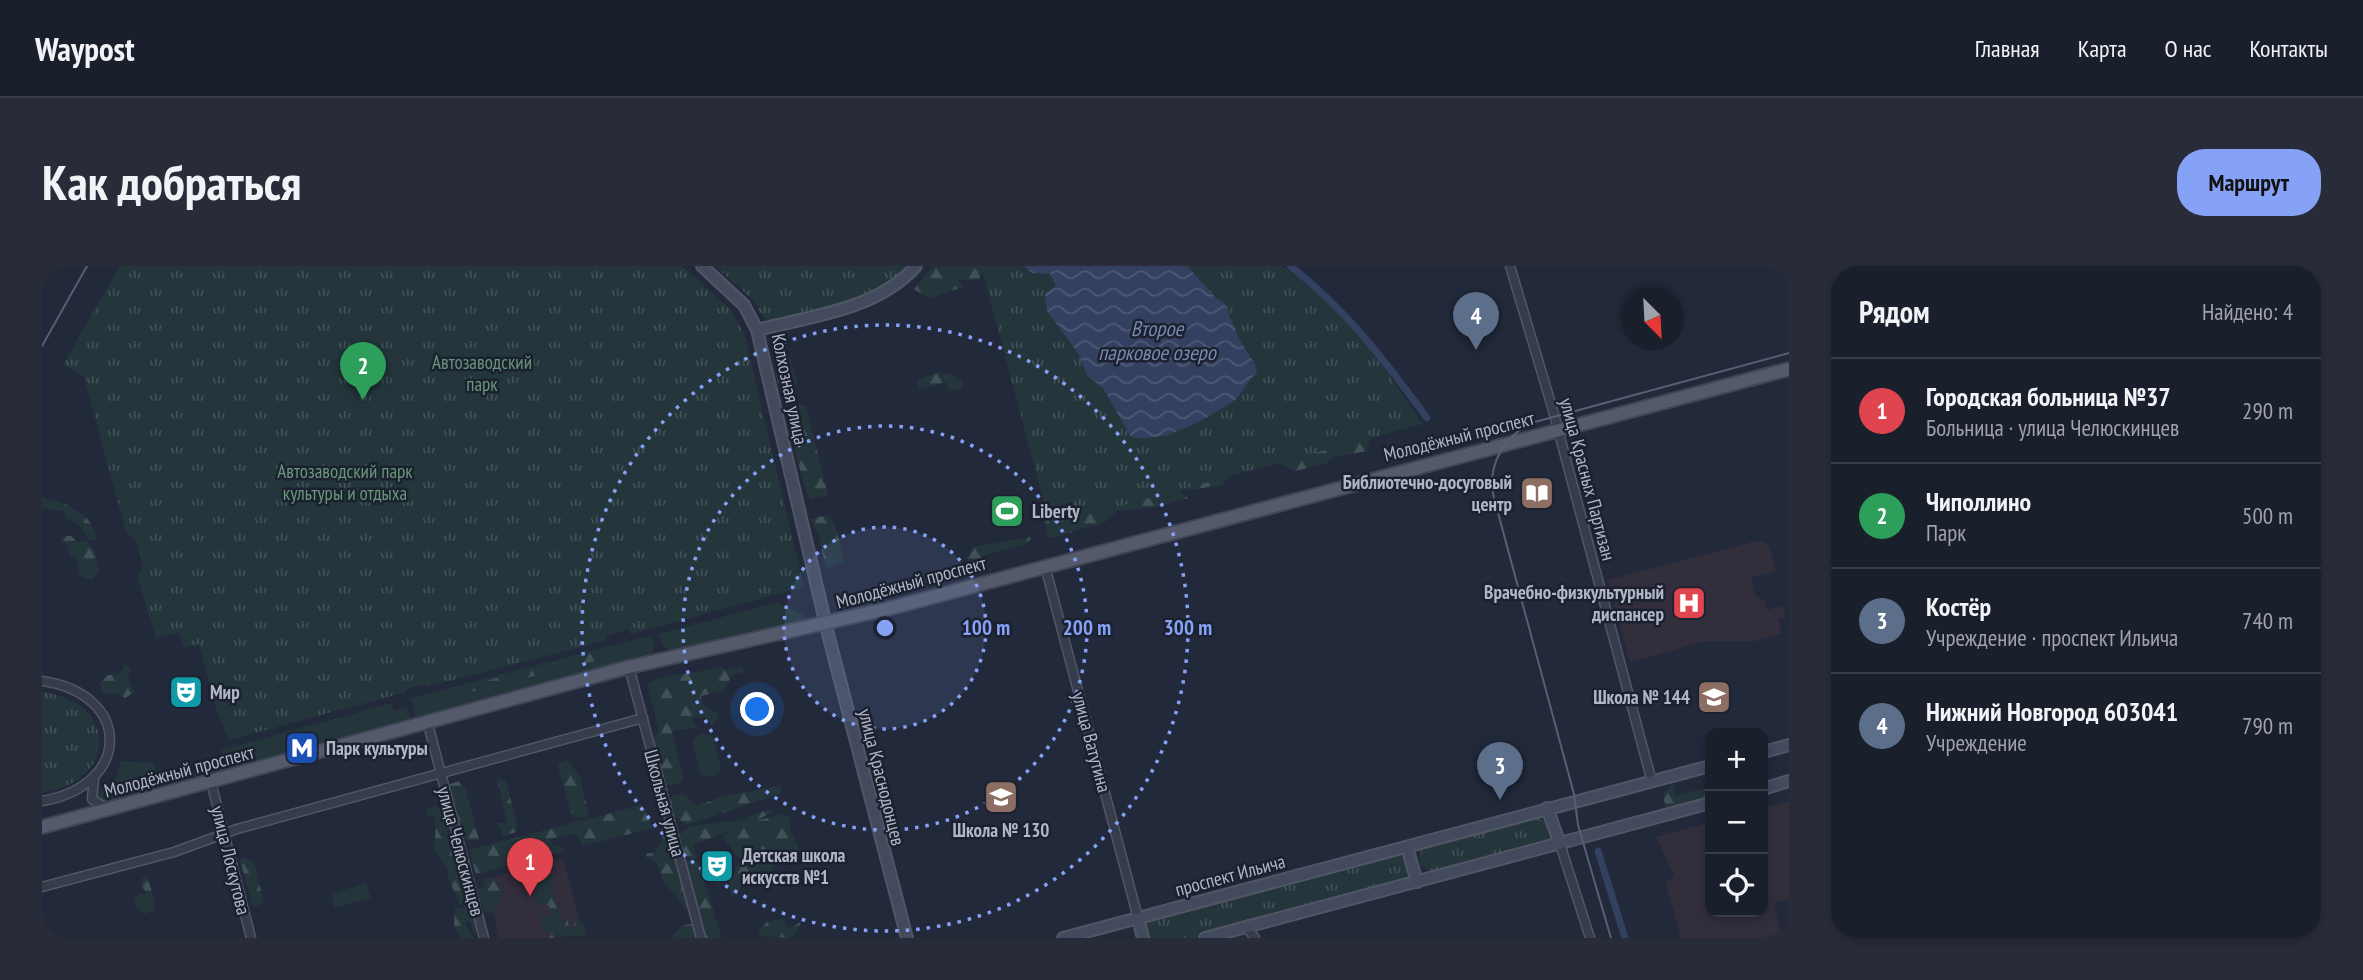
<!DOCTYPE html>
<html lang="ru">
<head>
<meta charset="utf-8">
<style>
	:root { --surface:#1a1f2c; --page:#272c38; --text:#f1f3f6; --muted:#9fa2a9; --line:#383d48; --accent:#86a2f7 }
	body { margin:0; font-family:"PT Sans Narrow",sans-serif; background:var(--page); color:var(--text) }
	.controls { position:absolute; right:21px; bottom:21px; display:grid; overflow:hidden; border-radius:14px; box-shadow:0 4px 10px #0003 }
	.controls button { width:63px; height:63px; display:grid; place-items:center; padding:0; border:0; border-bottom:2px solid var(--line); background:var(--surface); color:var(--text); font:35px sans-serif }
	.compass { position:absolute; left:1579px; top:21px; width:63px; height:63px; border-radius:50%; background:var(--surface); box-shadow:0 4px 10px #0003; rotate:156deg }
	.you { position:absolute; left:716px; top:444px; width:24px; height:24px; margin:-18px; border:5px solid #fff; border-radius:50%; background:#1a73e8; box-shadow:0 0 0 10px #1a73e833 }
	.badge { display:grid; place-items:center; width:46px; height:46px; border-radius:50%; background:var(--accent); color:#fff; font-size:23px; font-weight:700 }
	.pin { position:absolute; translate:-50% -58px; filter:drop-shadow(0 2px 4px #0008) }
	.pin::after { content:''; position:absolute; top:37px; width:24px; height:21px; background:inherit; clip-path:polygon(0 0,100% 0,50% 100%) }
	.list { margin:0; padding:0; list-style:none }
	h2 { display:flex; justify-content:space-between; align-items:center; height:91px; margin:0; padding:0 28px; font-size:30px }
	h2 small { font-size:23px; font-weight:400; color:var(--muted) }
	.list li { display:grid; grid-template-columns:46px 1fr auto; gap:21px; align-items:center; box-sizing:border-box; height:105px; padding:0 28px; border-top:2px solid var(--line) }
	.list b { display:block; font-size:26px; white-space:nowrap }
	.list p { margin:0; font-size:23px; white-space:nowrap; color:var(--muted) }
	.list em { font-size:23px; font-style:normal; color:var(--muted) }
	.icon { flex:none; width:38px; height:38px; fill:none; stroke:currentColor; stroke-width:2; stroke-linecap:round; stroke-linejoin:round }
	.map { position:relative; flex:none; width:1747px; height:672px; overflow:hidden; border-radius:28px }
	header { display:flex; align-items:center; gap:42px; box-sizing:border-box; height:98px; padding:0 35px; background:var(--surface); border-bottom:2px solid var(--line) }
	header strong { font-size:33px }
	nav { display:flex; gap:38px; margin-inline-start:auto; font-size:24px }
	.intro { display:flex; align-items:center; justify-content:space-between; box-sizing:border-box; height:168px; padding:0 42px }
	h1 { margin:0; font-size:49px }
	.button { padding:18px 32px; border-radius:28px; background:var(--accent); color:#111; font-size:24px; font-weight:700 }
	main { display:flex; gap:42px; padding:0 42px }
	aside { flex:1; background:var(--surface); border-radius:28px; box-shadow:0 4px 10px #0003 }
	.map>svg:first-child { display:block }
</style>
</head>
<body>
<header>
<strong>Waypost</strong>
<nav><a>Главная</a><a>Карта</a><a>О нас</a><a>Контакты</a></nav>
</header>
<div class="intro"><h1>Как добраться</h1><a class="button">Маршрут</a></div>
<main>
<div class="map">
<svg width="1747" height="672" viewBox="0 0 1747 672">
	<defs>
		<pattern id="forest-firs" width="22" height="20" patternUnits="userSpaceOnUse" patternTransform="scale(1.75)"><rect width="22" height="20" fill="#24363c"/><path d="M5 1l3.5 6h-7zM16 11l3.5 6h-7z" fill="#415157"/></pattern>
		<pattern id="park-tufts" width="24" height="20" patternUnits="userSpaceOnUse" patternTransform="scale(1.75)"><rect width="24" height="20" fill="#24363c"/><path d="M3 7l-1-3M5 7V3M7 7l1-3M15 17l-1-3M17 17v-4M19 17l1-3" fill="none" stroke="#415157"/></pattern>
		<pattern id="water-waves" width="16" height="10" patternUnits="userSpaceOnUse" patternTransform="scale(1.75)"><rect width="16" height="10" fill="#344060"/><path d="M0 5q4-4 8 0t8 0" fill="none" stroke="#4f5975"/></pattern>
	</defs>
	<rect width="100%" height="100%" fill="#22293a"/>
	<g fill="#322e3c">
		<polygon points="1718,274 1727,279 1734,305 1709,312 1713,329 1722,334 1725,344 1740,340 1744,351 1736,354 1740,368 1713,375 1664,375 1588,396 1566,314"/>
		<polygon points="1747,535 1747,633 1732,637 1740,672 1639,672 1624,618 1632,609 1614,571 1668,556 1668,646 1721,646 1721,542"/>
		<polygon points="521,592 541,668 510,672 456,672 452,647 449,647 441,614 480,603 482,607 500,602 500,598"/>
	</g>
	<g fill="#24363c">
		<polygon points="736,336 761,349 763,354 628,384 621,380 617,368"/>
		<polygon points="610,369 613,381 609,387 374,453 369,432"/>
		<polygon points="350,437 352,445 365,441 369,454 157,511 134,512 183,498 179,484"/>
		<polygon points="659,467 671,470 679,503 670,511 658,508 650,475"/>
		<polygon points="79,495 112,497 117,518 60,537 53,532 54,528 74,512"/>
		<polygon points="324,617 329,632 293,642 289,628"/>
	</g>
	<g fill="url(#forest-firs)">
		<polygon points="892,0 943,0 937,14 916,14 922,21 888,32 871,23"/>
		<polygon points="733,80 748,93 756,116 743,126 735,115"/>
		<polygon points="895,107 909,108 921,115 921,122 907,125 905,116 877,124 875,114"/>
		<path d="M757 138 764 140 786 229 769 233C763 227 750 176 750 165 750 156 753 146 757 138Z"/>
		<polygon points="1367,157 1327,174 1326,185 1291,191 1285,197 1253,205 1238,198 1238,191"/>
		<path d="M1189 209 1179 220C1166 218 1156 227 1142 222L1138 225 1146 232 1114 241 1075 245 1063 256 1010 272 1006 271 999 246Z"/>
		<path d="M0 232C21 235 53 248 55 274H47L35 257 24 251 22 245 0 242Z"/>
		<polygon points="786,249 793,258 803,296 784,302 776,267 769,253"/>
		<polygon points="21,270 29,270 35,276 44,274 53,286 57,306 50,314 37,309 35,292 28,289 26,279 19,275"/>
		<polygon points="989,271 987,277 940,290 937,298 929,298 925,292 931,281"/>
		<polygon points="552,387 564,388 553,395 428,426 423,424 429,419"/>
		<polygon points="83,398 89,402 86,412 93,426 83,432 76,428 60,427 58,417 66,409 77,408"/>
		<path d="M699 400 703 406 691 408 681 425 659 430 661 439 677 448 670 460 664 452 650 451 654 462 630 465 641 512 639 517 620 520 610 473 617 466 605 417C629 407 654 408 679 401L684 404Z"/>
		<polygon points="526,494 538,511 547,550 535,552 529,547 515,497"/>
		<polygon points="455,513 464,515 475,560 474,566 461,570 455,557 465,557"/>
		<polygon points="417,515 423,521 437,574 425,574 418,569 407,526 408,518"/>
		<polygon points="1632,517 1632,530 1668,521 1668,531 1624,544 1621,528"/>
		<polygon points="737,520 740,524 737,528 645,559 626,545 630,530 641,527 655,540 682,530"/>
		<polygon points="600,539 611,562 541,580 533,567 507,573 513,580 523,582 520,586 490,594 484,585 480,597 434,608 427,584"/>
		<path d="M395 540 400 548H405L409 561 405 565 415 586V597L419 599 437 665 432 667 427 655 423 657 431 672H419L412 662 413 642H422V639H418L405 609 406 603 391 582C394 571 394 560 393 550L387 551 384 543Z"/>
		<polygon points="725,544 733,545 713,555 742,548 748,552 748,563 757,583 734,596 726,611 701,619 690,632 687,617 698,594 680,570 695,562 651,579 655,593 640,590 634,569 646,561 697,554"/>
		<polygon points="621,570 631,578 634,591 656,596 680,672 632,672 631,669 642,659 657,657 621,615 615,597 604,592 604,588 614,586"/>
		<polygon points="201,591 212,596 222,637 211,641 198,594"/>
		<polygon points="506,600 513,614 509,619 518,651 526,654 527,663 532,661 533,655 541,657 545,669 506,672 510,669 500,666 498,651 509,649 507,639 494,638 491,631 497,624 490,618 503,612 500,604"/>
		<polygon points="106,610 114,644 102,648 95,643 92,633 97,627 105,628 99,619 101,611"/>
		<polygon points="447,611 455,616 461,628 451,648 449,645 443,646 435,623 443,621 441,614"/>
		<polygon points="740,653 746,662 759,656 753,669 747,672 717,670 717,664 726,655"/>
	</g>
	<g fill="url(#park-tufts)">
		<polygon points="78,0 640,0 688,43 702,67 762,321 588,368 587,363 564,370 565,374 384,421 383,418 364,423 364,426 187,474 175,445 157,378 142,382 137,366 114,372 95,309 101,301 95,276 84,266 42,111 21,98"/>
		<path d="M673 0H867C839 30 769 53 728 56L721 51 711 34Z"/>
		<polygon points="939,0 1240,0 1268,20 1325,76 1380,158 1008,259"/>
		<path d="M0 426C78 436 75 517 0 526Z"/>
		<polygon points="1495,551 1504,557 1508,576 1389,606 1377,598 1379,581"/>
		<polygon points="1351,588 1363,591 1369,606 1363,616 1153,672 1106,672 1105,655"/>
	</g>
	<path fill="url(#water-waves)" d="M982 0H1145L1175 33 1183 38 1197 73 1215 101 1214 108C1204 115 1200 130 1190 136 1164 153 1122 178 1089 171L1061 122 1045 109 1036 87 1005 45 1003 28 1014 20 1008 8 990 7Z"/>
	<g fill="none" stroke-linecap="round" stroke-linejoin="round">
		<g stroke="#344060" stroke-width="7">
			<path d="M1248 0C1304 43 1344 96 1385 152"/>
			<polyline points="1556,585 1583,672"/>
		</g>
		<g stroke="#515666" stroke-width="11">
			<g id="street">
				<polyline points="1468,0 1510,141 1610,516"/>
				<polyline points="1003,300 1096,652"/>
				<polyline points="587,401 659,672"/>
				<path d="M0 415C91 428 90 520 0 535"/>
				<polyline points="386,458 442,672"/>
				<polyline points="52,513 50,533 64,542"/>
				<polyline points="169,516 209,672"/>
				<polyline points="1518,578 1548,672"/>
				<polyline points="0,621 132,586 195,563 601,452"/>
				<polyline points="1204,661 1213,672"/>
			</g>
		</g>
		<g stroke="#515666" stroke-width="14">
			<g id="secondary">
				<polyline points="660,0 702,39 715,64 787,372 865,672"/>
				<polyline points="1746,0 1747,3"/>
				<path d="M715 64C769 50 835 44 874 0"/>
				<polyline points="1721,486 1747,479"/>
				<polyline points="1721,523 1747,515"/>
				<polyline points="1505,542 1518,578"/>
				<polyline points="1365,581 1375,616"/>
				<polyline points="1096,652 1101,672"/>
				<polyline points="1021,672 1668,500"/>
				<polyline points="1163,672 1668,537"/>
			</g>
		</g>
		<g stroke="#3f4554" stroke-width="16">
			<polyline id="primary" points="0,561 587,401 849,342 1747,103"/>
		</g>
		<use href="#street" stroke="#363c4b" stroke-width="8"/>
		<use href="#secondary" stroke="#444a5e" stroke-width="10"/>
		<use href="#primary" stroke="#545a6b" stroke-width="12"/>
		<g stroke="#585f72" stroke-width="2">
			<polyline points="0,80 45,0"/>
			<path d="M1569 672 1536 559 1532 528 1452 232C1444 200 1462 171 1489 157L1747 87"/>
		</g>
	</g>
	<circle cx="843" cy="362" r="101" fill="#86a2f7" fill-opacity=".12"/>
	<g fill="none" stroke="#86a2f7" stroke-width="3.5" stroke-dasharray="3.5 7">
		<circle cx="843" cy="362" r="101"/>
		<circle cx="843" cy="362" r="202"/>
		<circle cx="843" cy="362" r="303"/>
	</g>
	<defs>
		<g id="library-square" transform="scale(1.75)"><rect x="-9" y="-9" width="18" height="18" rx="4" fill="#8d6e63" stroke="#1b212f"/><path d="M-6-4Q-3-5.5-.7-3.5V5Q-3 3-6 4ZM6-4Q3-5.5 .7-3.5V5Q3 3 6 4Z" fill="#fff"/></g>
		<g id="stadium-square" transform="scale(1.75)"><rect x="-9" y="-9" width="18" height="18" rx="4" fill="#2e9e5b" stroke="#1b212f"/><path d="M0-5a6.5 5 0 1 0 0 10a6.5 5 0 1 0 0-10ZM-3.5-1.8h7v3.6h-7Z" fill="#fff"/></g>
		<g id="hospital-square" transform="scale(1.75)"><rect x="-9" y="-9" width="18" height="18" rx="4" fill="#e0444e" stroke="#1b212f"/><path d="M-5-5h3v3.5h4V-5h3V5h-3V1.5h-4V5h-3Z" fill="#fff"/></g>
		<g id="theatre-square" transform="scale(1.75)"><rect x="-9" y="-9" width="18" height="18" rx="4" fill="#0f9aa8" stroke="#1b212f"/><path d="M-5-5.5Q0-4 5-5.5V0Q5 5 0 6Q-5 5-5 0ZM-3.3-2.5H-1v1.5H-3.3ZM1-2.5H3.3v1.5H1ZM-2.8 1Q0 5.5 2.8 1Z" fill="#fff"/></g>
		<g id="school-square" transform="scale(1.75)"><rect x="-9" y="-9" width="18" height="18" rx="4" fill="#8d6e63" stroke="#1b212f"/><path d="M0-5L7-2L0 1L-7-2ZM-4 1L0 2.5L4 1V4Q0 6-4 4Z" fill="#fff"/></g>
		<g id="metro-square" transform="scale(1.75)"><rect x="-9" y="-9" width="18" height="18" rx="4" fill="#1a4fb4" stroke="#1b212f"/><path d="M-5.5 5V-5H-3L0 0L3-5H5.5V5H3V-.5L0 4L-3-.5V5Z" fill="#fff"/></g>
	</defs>
	<g fill-rule="evenodd">
		<use href="#library-square" x="1495" y="227"/>
		<use href="#stadium-square" x="965" y="245"/>
		<use href="#hospital-square" x="1647" y="337"/>
		<use href="#theatre-square" x="144" y="426"/>
		<use href="#school-square" x="1672" y="431"/>
		<use href="#metro-square" x="260" y="482"/>
		<use href="#school-square" x="959" y="531"/>
		<use href="#theatre-square" x="675" y="600"/>
	</g>
	<g text-anchor="middle" dominant-baseline="central" stroke-width="5" stroke-linejoin="round" paint-order="stroke">
		<g font-size="19" fill="#68977a" stroke="#1b212f">
			<text x="440" y="96">Автозаводский<tspan x="440" dy="22">парк</tspan></text>
			<text x="303" y="205">Автозаводский парк<tspan x="303" dy="22">культуры и отдыха</tspan></text>
		</g>
		<g font-size="19" fill="#b1b6c7" stroke="#1b212f">
			<text transform="translate(748 123) rotate(78)">Колхозная улица</text>
			<text transform="translate(1417 170) rotate(-14)">Молодёжный проспект</text>
			<text transform="translate(1546 213) rotate(75)">улица Красных Партизан</text>
			<text transform="translate(869 316) rotate(-15)">Молодёжный проспект</text>
			<text transform="translate(1050 476) rotate(75)">улица Ватутина</text>
			<text transform="translate(137 505) rotate(-15)">Молодёжный проспект</text>
			<text transform="translate(840 511) rotate(76)">улица Краснодонцев</text>
			<text transform="translate(623 537) rotate(75)">Школьная улица</text>
			<text transform="translate(419 585) rotate(75)">улица Челюскинцев</text>
			<text transform="translate(189 594) rotate(76)">улица Лоскутова</text>
			<text transform="translate(1188 609) rotate(-15)">проспект Ильича</text>
		</g>
		<g font-size="19" font-weight="bold" fill="#b1b6c7" stroke="#1b212f" text-anchor="start">
			<text x="1470" y="216" text-anchor="end">Библиотечно-досуговый<tspan x="1470" dy="22">центр</tspan></text>
			<text x="990" y="245">Liberty</text>
			<text x="1622" y="326" text-anchor="end">Врачебно-физкультурный<tspan x="1622" dy="22">диспансер</tspan></text>
			<text x="168" y="426">Мир</text>
			<text x="1648" y="431" text-anchor="end">Школа № 144</text>
			<text x="284" y="482">Парк культуры</text>
			<text x="959" y="564" text-anchor="middle">Школа № 130</text>
			<text x="700" y="589">Детская школа<tspan x="700" dy="22">искусств №1</tspan></text>
		</g>
		<g font-size="21" font-style="italic" fill="#7989af" stroke="#1b212f">
			<text x="1115" y="62">Второе<tspan x="1115" dy="24">парковое озеро</tspan></text>
		</g>
	</g>
	<circle cx="843" cy="362" r="10" fill="#86a2f7" stroke="#1b212f" stroke-width="3.5"/>
	<g font-size="21" text-anchor="middle" font-weight="bold" fill="#86a2f7" stroke="#1b212f" stroke-width="5" stroke-linejoin="round" paint-order="stroke">
		<text x="944" y="369">100 m</text>
		<text x="1045" y="369">200 m</text>
		<text x="1146" y="369">300 m</text>
	</g>
</svg>
<div class="controls">
<button>+</button>
<button>−</button>
<button><svg class="icon" aria-label="locate" viewBox="0 0 24 24"><circle cx="12" cy="12" r="6"/><path d="M12 2v4M12 18v4M2 12h4M18 12h4"/></svg></button>
</div>
<svg class="compass" viewBox="-18 -18 36 36"><path d="M0-13l5 13h-10z" fill="#e53935"/><path d="M0 13l5-13h-10z" fill="#9fa2a9"/></svg>
<div class="you"></div>
<div class="pin badge" style="left:488px;top:630px;background:#e0444e">1</div>
<div class="pin badge" style="left:321px;top:134px;background:#2e9e5b">2</div>
<div class="pin badge" style="left:1458px;top:534px;background:#5c6f8a">3</div>
<div class="pin badge" style="left:1434px;top:84px;background:#5c6f8a">4</div>
</div>
<aside>
<h2>Рядом<small>Найдено: 4</small></h2>
<ul class="list">
<li><span class="badge" style="background:#e0444e">1</span><div><b>Городская больница №37</b><p>Больница · улица Челюскинцев</p></div><em>290 m</em></li>
<li><span class="badge" style="background:#2e9e5b">2</span><div><b>Чиполлино</b><p>Парк</p></div><em>500 m</em></li>
<li><span class="badge" style="background:#5c6f8a">3</span><div><b>Костёр</b><p>Учреждение · проспект Ильича</p></div><em>740 m</em></li>
<li><span class="badge" style="background:#5c6f8a">4</span><div><b>Нижний Новгород 603041</b><p>Учреждение</p></div><em>790 m</em></li>
</ul>
</aside>
</main>
</body>
</html>
